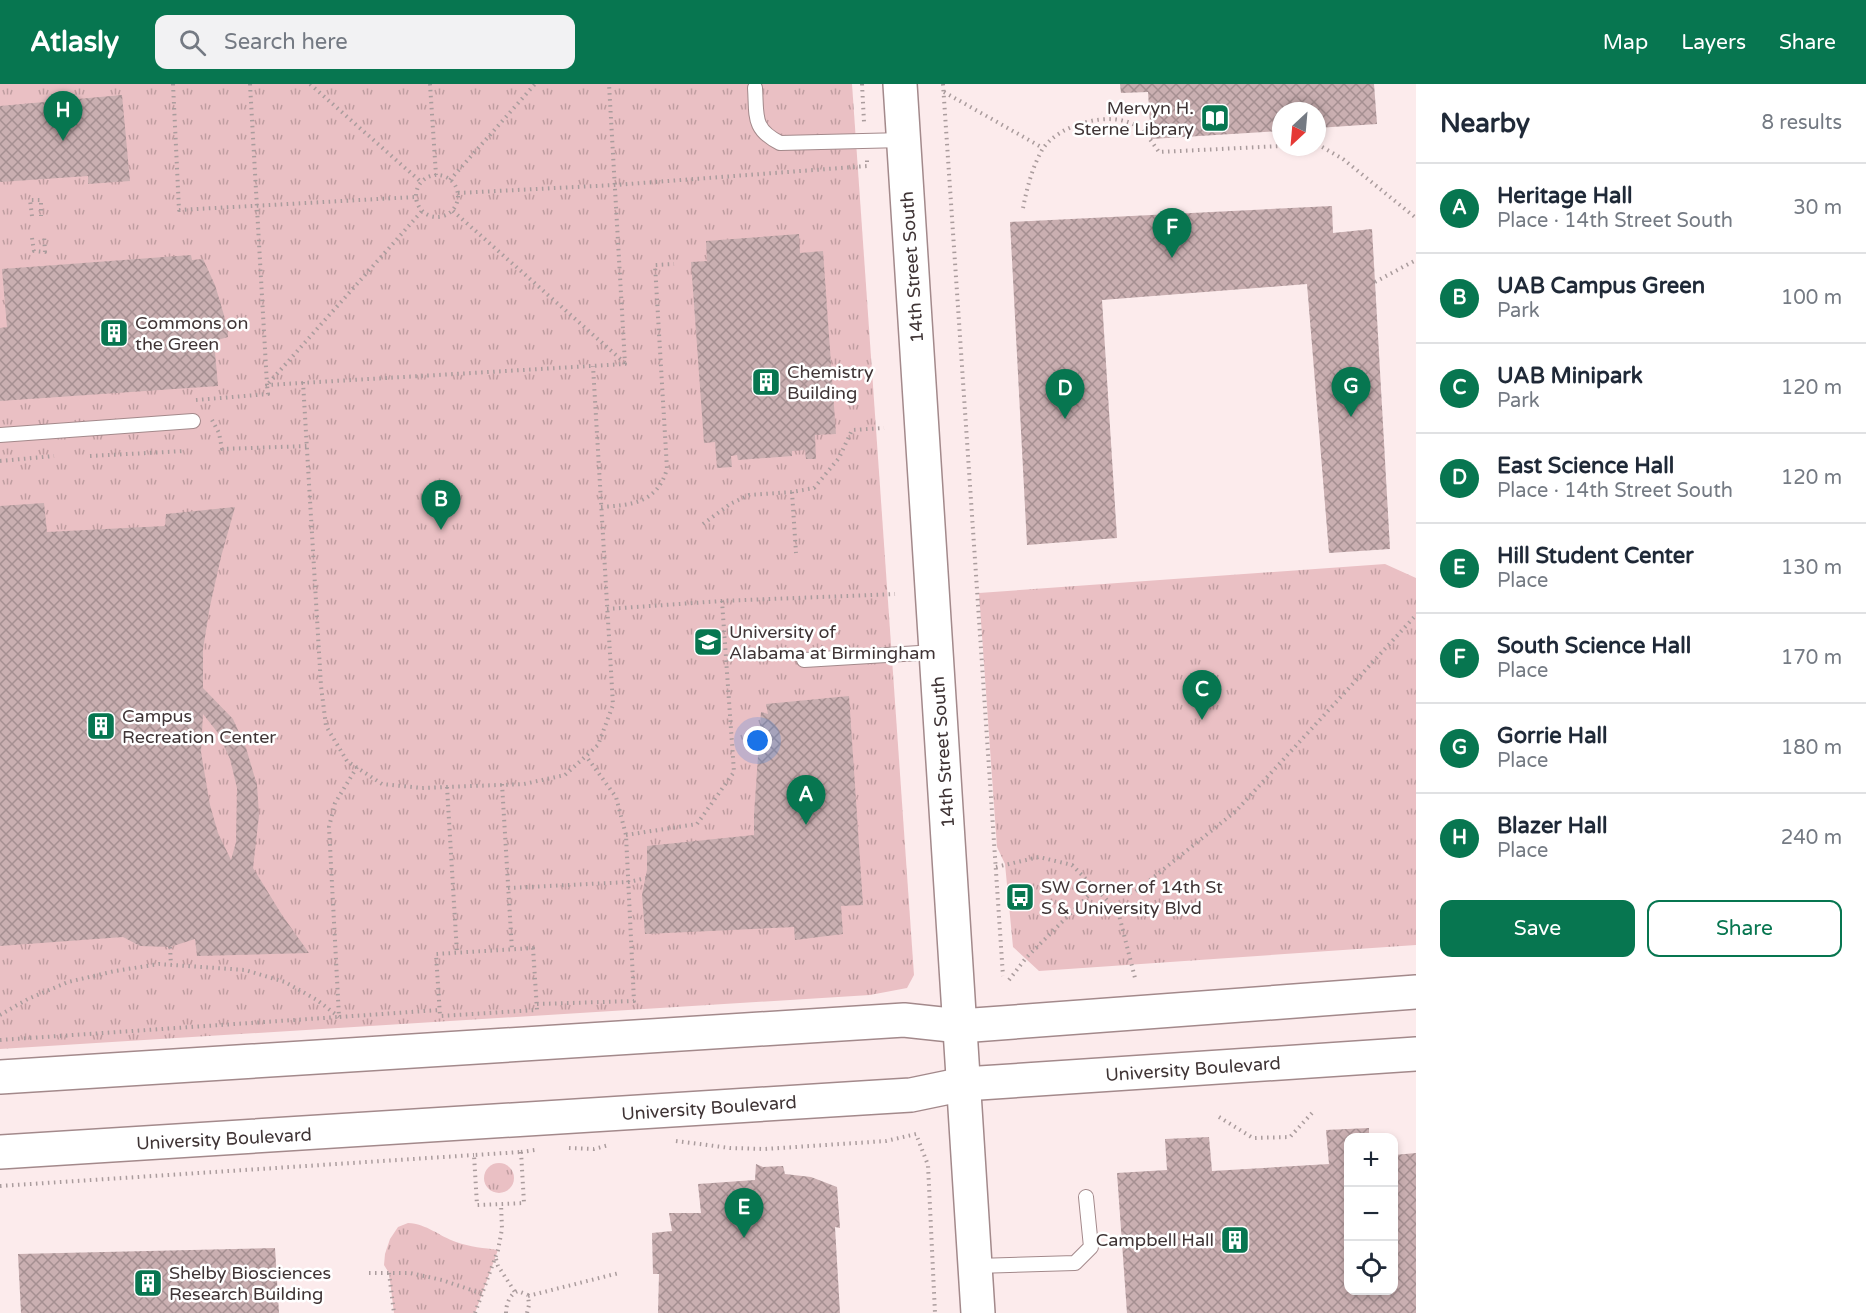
<!DOCTYPE html>
<html lang="en">
<head>
<meta charset="utf-8">
<style>
	:root { --surface:#fff; --page:#f2f2f3; --text:#1f2937; --muted:#747a83; --line:#e0e1e3; --accent:#077650 }
	body { margin:0; font-family:"Varela Round",sans-serif; background:var(--page); color:var(--text) }
	.controls { position:absolute; right:18px; bottom:18px; display:grid; overflow:hidden; border-radius:12px; box-shadow:0 3px 9px #0003 }
	.controls button { width:54px; height:54px; display:grid; place-items:center; padding:0; border:0; border-bottom:2px solid var(--line); background:var(--surface); color:var(--text); font:30px sans-serif }
	.compass { position:absolute; left:1272px; top:18px; width:54px; height:54px; border-radius:50%; background:var(--surface); box-shadow:0 3px 9px #0003; rotate:206deg }
	.you { position:absolute; left:758px; top:657px; width:21px; height:21px; margin:-15px; border:4px solid #fff; border-radius:50%; background:#1a73e8; box-shadow:0 0 0 9px #1a73e833 }
	.badge { display:grid; place-items:center; width:39px; height:39px; border-radius:50%; background:var(--accent); color:#fff; font-size:20px; font-weight:700 }
	.pin { position:absolute; translate:-50% -50px; filter:drop-shadow(0 2px 3px #0008) }
	.pin::after { content:''; position:absolute; top:32px; width:21px; height:18px; background:inherit; clip-path:polygon(0 0,100% 0,50% 100%) }
	.list { margin:0; padding:0; list-style:none }
	h2 { display:flex; justify-content:space-between; align-items:center; height:78px; margin:0; padding:0 24px; font-size:26px }
	h2 small { font-size:20px; font-weight:400; color:var(--muted) }
	.list li { display:grid; grid-template-columns:39px 1fr auto; gap:18px; align-items:center; box-sizing:border-box; height:90px; padding:0 24px; border-top:2px solid var(--line) }
	.list b { display:block; font-size:22px; white-space:nowrap }
	.list p { margin:0; font-size:20px; white-space:nowrap; color:var(--muted) }
	.list em { font-size:20px; font-style:normal; color:var(--muted) }
	.actions { display:flex; gap:12px; padding:18px 24px }
	.actions a { flex:1; padding:14px 0; border:2px solid var(--accent); border-radius:12px; text-align:center; font-size:21px; color:var(--accent) }
	.actions .main { background:var(--accent); color:#fff }
	.icon { flex:none; width:33px; height:33px; fill:none; stroke:currentColor; stroke-width:2; stroke-linecap:round; stroke-linejoin:round }
	.map { position:relative; flex:none; width:1416px; height:1229px; overflow:hidden }
	header { display:flex; align-items:center; gap:36px; box-sizing:border-box; height:84px; padding:0 30px; background:var(--accent); color:#fff }
	header strong { font-size:28px }
	nav { display:flex; gap:33px; margin-inline-start:auto; font-size:21px }
	.search { width:420px; height:54px; background:var(--page); display:flex; align-items:center; gap:15px; box-sizing:border-box; padding:0 21px; border-radius:12px; color:var(--muted); font-size:22px }
	main { display:flex }
	aside { flex:1; background:var(--surface) }
	.map>svg:first-child { display:block }
</style>
</head>
<body>
<header>
<strong>Atlasly</strong>
<div class="search"><svg class="icon" aria-label="search" viewBox="0 0 24 24"><circle cx="10" cy="10" r="6"/><path d="M15 15l6 6"/></svg>Search here</div>
<nav><a>Map</a><a>Layers</a><a>Share</a></nav>
</header>
<main>
<div class="map">
<svg width="1416" height="1229" viewBox="0 0 1416 1229">
	<defs>
		<pattern id="grass-tufts" width="24" height="20" patternUnits="userSpaceOnUse" patternTransform="scale(1.5)"><rect width="24" height="20" fill="#eac0c4"/><path d="M3 7l-1-3M5 7V3M7 7l1-3M15 17l-1-3M17 17v-4M19 17l1-3" fill="none" stroke="#bf9da0"/></pattern>
		<pattern id="building-cross-hatch" width="8" height="8" patternUnits="userSpaceOnUse" patternTransform="scale(1.5)"><rect width="8" height="8" fill="#caafb1"/><path d="M0 0l8 8M0 8l8-8" fill="none" stroke="#a58f91"/></pattern>
	</defs>
	<rect width="100%" height="100%" fill="#fcebec"/>
	<g fill="url(#grass-tufts)">
		<polygon points="0,0 852,0 914,891 907,904 870,911 0,965"/>
		<polygon points="1385,480 1416,494 1416,861 1039,887 1013,863 1005,780 997,763 979,509"/>
		<circle cx="499" cy="1094" r="15"/>
		<path d="M408 1139C427 1140 439 1152 456 1158 470 1163 484 1164 498 1166L475 1229H394L389 1189 384 1181 385 1170 390 1155 398 1143Z"/>
	</g>
	<g fill="url(#building-cross-hatch)" fill-rule="evenodd">
		<polygon points="1120,0 1374,0 1377,40 1317,44 1317,27 1281,27 1281,47 1151,55 1148,8 1121,9"/>
		<polygon points="122,11 130,97 88,100 88,92 0,98 0,22"/>
		<polygon points="1332,122 1333,149 1372,145 1390,465 1329,469 1307,200 1102,216 1117,454 1027,461 1010,138"/>
		<polygon points="799,150 800,169 823,167 836,350 815,351 816,375 806,375 805,366 792,367 792,372 738,376 737,371 731,372 732,383 717,384 715,358 704,359 691,178 707,177 706,157"/>
		<polygon points="191,171 192,176 203,175 215,201 226,238 228,253 214,257 218,302 0,317 0,244 7,243 2,185"/>
		<path d="M44 419 47 448 165 442 166 430 235 423 221 473 210 522 203 565V604L233 635 246 664 257 701 259 731 253 784 282 831 309 869 197 872 195 855 170 863 140 862 123 853 0 862V422ZM203 630 218 649 230 675 237 704 236 758 231 776 218 749 210 721 201 668Z"/>
		<polygon points="849,612 863,821 841,822 843,850 795,856 794,843 645,850 642,811 647,786 647,762 754,751 754,731 761,628 768,630 766,620"/>
		<polygon points="1369,1044 1369,1054 1348,1054 1348,1206 1394,1206 1394,1071 1416,1069 1416,1229 1127,1229 1117,1089 1167,1086 1165,1055 1209,1053 1212,1087 1329,1080 1326,1046"/>
		<polygon points="756,1080 763,1083 783,1082 785,1090 811,1093 837,1103 840,1144 835,1143 840,1229 658,1229 659,1190 653,1190 652,1149 672,1147 669,1129 701,1129 698,1100 755,1096"/>
		<polygon points="275,1164 279,1229 21,1229 18,1170"/>
	</g>
	<g fill="none" stroke-linecap="round" stroke-linejoin="round">
		<g stroke="#a3898b" stroke-width="16">
			<g id="lane">
				<path d="M755 4C757 32 752 45 780 59L904 56"/>
				<polyline points="0,351 193,337"/>
				<polyline points="804,576 936,568"/>
				<polyline points="976,1182 1075,1179 1091,1163 1086,1113"/>
			</g>
		</g>
		<g stroke="#a3898b" stroke-width="36">
			<g id="secondary">
				<polyline points="900,0 978,1229"/>
				<polyline points="0,993 904,936 960,942 1416,908"/>
				<polyline points="0,1068 878,1013 911,1011 964,1000 1416,970"/>
			</g>
		</g>
		<g stroke="#aa9c9d" stroke-width="4" stroke-dasharray="1.5 4.5" stroke-linecap="butt">
			<polyline points="173,0 179,126 415,113"/>
			<polyline points="250,0 267,301 625,280 609,0"/>
			<polyline points="310,0 421,98"/>
			<polyline points="430,0 436,91"/>
			<polyline points="862,0 864,38"/>
			<polyline points="943,0 1003,892"/>
			<polyline points="944,8 1043,64"/>
			<polyline points="1317,60 1343,75 1416,134"/>
			<circle cx="437" cy="112" r="21"/>
			<polyline points="450,96 535,0"/>
			<polyline points="458,109 615,101 867,82 867,76"/>
			<path d="M1023 124C1027 104 1032 84 1042 66 1058 40 1112 25 1138 43 1146 48 1153 60 1159 68L1281 62"/>
			<polyline points="453,127 625,279"/>
			<polyline points="32,132 30,116 41,116 41,132"/>
			<polyline points="32,154 34,167 45,168 44,151"/>
			<polyline points="1375,198 1416,176"/>
			<polyline points="303,298 321,602 326,642 347,677 382,700 422,704 524,700 565,691 598,661 613,621 593,282"/>
			<polyline points="196,316 268,310 267,301 422,127"/>
			<polyline points="212,336 219,349 222,365 307,362"/>
			<polyline points="90,372 185,367"/>
			<polyline points="0,377 54,372"/>
			<polyline points="792,408 796,469"/>
			<path d="M601 423C632 421 657 419 667 385L655 181 674 180"/>
			<polyline points="703,440 730,420 749,411 792,408 814,404 839,374 852,346 884,344"/>
			<polyline points="607,525 722,517 895,510"/>
			<polyline points="357,683 335,719 329,743 339,933 439,926"/>
			<polyline points="502,700 512,866"/>
			<polyline points="447,703 457,869"/>
			<polyline points="626,751 697,740 734,688 722,517"/>
			<polyline points="996,783 1039,773 1072,781 1118,827 1135,894"/>
			<polyline points="508,804 629,798 646,794"/>
			<polyline points="170,863 171,881"/>
			<polygon points="533,864 537,926 440,932 436,870"/>
			<polyline points="1009,896 1026,874 1097,803 1134,809 1236,727 1416,531"/>
			<polyline points="537,920 634,917 626,751 616,713 586,672"/>
			<polyline points="0,931 28,915 68,898 115,887 159,880 245,886 285,898 317,916 339,933"/>
			<polyline points="0,956 338,933"/>
			<polyline points="1219,1033 1253,1054 1290,1053 1312,1029"/>
			<polyline points="676,1057 730,1064 765,1065 886,1057 916,1050 928,1081 935,1229"/>
			<polyline points="569,1064 594,1065 609,1061"/>
			<polyline points="521,1068 535,1066"/>
			<polygon points="521,1068 524,1119 477,1121 474,1071"/>
			<polyline points="0,1102 474,1071"/>
			<polyline points="496,1175 498,1182 515,1208"/>
			<polyline points="369,1189 410,1189 442,1196 483,1210"/>
			<polyline points="389,1189 394,1229"/>
			<polyline points="528,1212 619,1189"/>
			<polyline points="475,1229 498,1166 502,1145 501,1120"/>
			<path d="M506 1229C506 1220 510 1210 518 1207L528 1211 529 1221 527 1229"/>
		</g>
		<use href="#lane" stroke="#fff" stroke-width="14"/>
		<use href="#secondary" stroke="#fff" stroke-width="33"/>
	</g>
	<defs>
		<g id="library-square" transform="scale(1.5)"><rect x="-9" y="-9" width="18" height="18" rx="4" fill="#077650" stroke="#fff"/><path d="M-6-4Q-3-5.5-.7-3.5V5Q-3 3-6 4ZM6-4Q3-5.5 .7-3.5V5Q3 3 6 4Z" fill="#fff"/></g>
		<g id="building-square" transform="scale(1.5)"><rect x="-9" y="-9" width="18" height="18" rx="4" fill="#077650" stroke="#fff"/><path d="M-4-6H4V6H1V3H-1V6H-4ZM-2.5-4.3h1.7v1.8h-1.7ZM.8-4.3h1.7v1.8H.8ZM-2.5-1h1.7V.8h-1.7ZM.8-1h1.7V.8H.8Z" fill="#fff"/></g>
		<g id="university-square" transform="scale(1.5)"><rect x="-9" y="-9" width="18" height="18" rx="4" fill="#077650" stroke="#fff"/><path d="M0-5L7-2L0 1L-7-2ZM-4 1L0 2.5L4 1V4Q0 6-4 4Z" fill="#fff"/></g>
		<g id="bus-square" transform="scale(1.5)"><rect x="-9" y="-9" width="18" height="18" rx="4" fill="#077650" stroke="#fff"/><path d="M-5-6H5V4H4V6H2V4H-2V6H-4V4H-5ZM-3.5-4V0h7V-4ZM-3.5 1.2v1.5H-2V1.2ZM2 1.2v1.5H3.5V1.2Z" fill="#fff"/></g>
	</defs>
	<g fill-rule="evenodd">
		<use href="#library-square" x="1215" y="34"/>
		<use href="#building-square" x="114" y="249"/>
		<use href="#building-square" x="766" y="298"/>
		<use href="#university-square" x="708" y="558"/>
		<use href="#building-square" x="101" y="642"/>
		<use href="#bus-square" x="1020" y="813"/>
		<use href="#building-square" x="1235" y="1156"/>
		<use href="#building-square" x="148" y="1199"/>
	</g>
	<g text-anchor="middle" dominant-baseline="central" stroke-width="5" stroke-linejoin="round" paint-order="stroke">
		<g font-size="18" fill="#3f3435" stroke="#fff" text-anchor="start">
			<text x="1194" y="24" text-anchor="end">Mervyn H.<tspan x="1194" dy="21">Sterne Library</tspan></text>
			<text x="135" y="239">Commons on<tspan x="135" dy="21">the Green</tspan></text>
			<text x="787" y="288">Chemistry<tspan x="787" dy="21">Building</tspan></text>
			<text x="729" y="548">University of<tspan x="729" dy="21">Alabama at Birmingham</tspan></text>
			<text x="122" y="632">Campus<tspan x="122" dy="21">Recreation Center</tspan></text>
			<text x="1041" y="803">SW Corner of 14th St<tspan x="1041" dy="21">S &amp; University Blvd</tspan></text>
			<text x="1214" y="1156" text-anchor="end">Campbell Hall</text>
			<text x="169" y="1189">Shelby Biosciences<tspan x="169" dy="21">Research Building</tspan></text>
		</g>
		<g font-size="18" fill="#3f3435" stroke="#fff">
			<text transform="translate(912 183) rotate(-94)">14th Street South</text>
			<text transform="translate(943 668) rotate(-94)">14th Street South</text>
			<text transform="translate(1193 985) rotate(-4)">University Boulevard</text>
			<text transform="translate(709 1024) rotate(-4)">University Boulevard</text>
			<text transform="translate(224 1055) rotate(-3)">University Boulevard</text>
		</g>
	</g>
</svg>
<div class="controls">
<button>+</button>
<button>−</button>
<button><svg class="icon" aria-label="locate" viewBox="0 0 24 24"><circle cx="12" cy="12" r="6"/><path d="M12 2v4M12 18v4M2 12h4M18 12h4"/></svg></button>
</div>
<svg class="compass" viewBox="-18 -18 36 36"><path d="M0-13l5 13h-10z" fill="#e53935"/><path d="M0 13l5-13h-10z" fill="#747a83"/></svg>
<div class="you"></div>
<div class="pin badge" style="left:806px;top:741px">A</div>
<div class="pin badge" style="left:441px;top:446px">B</div>
<div class="pin badge" style="left:1202px;top:636px">C</div>
<div class="pin badge" style="left:1065px;top:335px">D</div>
<div class="pin badge" style="left:744px;top:1154px">E</div>
<div class="pin badge" style="left:1172px;top:174px">F</div>
<div class="pin badge" style="left:1351px;top:333px">G</div>
<div class="pin badge" style="left:63px;top:57px">H</div>
</div>
<aside>
<h2>Nearby<small>8 results</small></h2>
<ul class="list">
<li><span class="badge">A</span><div><b>Heritage Hall</b><p>Place · 14th Street South</p></div><em>30 m</em></li>
<li><span class="badge">B</span><div><b>UAB Campus Green</b><p>Park</p></div><em>100 m</em></li>
<li><span class="badge">C</span><div><b>UAB Minipark</b><p>Park</p></div><em>120 m</em></li>
<li><span class="badge">D</span><div><b>East Science Hall</b><p>Place · 14th Street South</p></div><em>120 m</em></li>
<li><span class="badge">E</span><div><b>Hill Student Center</b><p>Place</p></div><em>130 m</em></li>
<li><span class="badge">F</span><div><b>South Science Hall</b><p>Place</p></div><em>170 m</em></li>
<li><span class="badge">G</span><div><b>Gorrie Hall</b><p>Place</p></div><em>180 m</em></li>
<li><span class="badge">H</span><div><b>Blazer Hall</b><p>Place</p></div><em>240 m</em></li>
</ul>
<div class="actions"><a class="main">Save</a><a>Share</a></div>
</aside>
</main>
</body>
</html>
